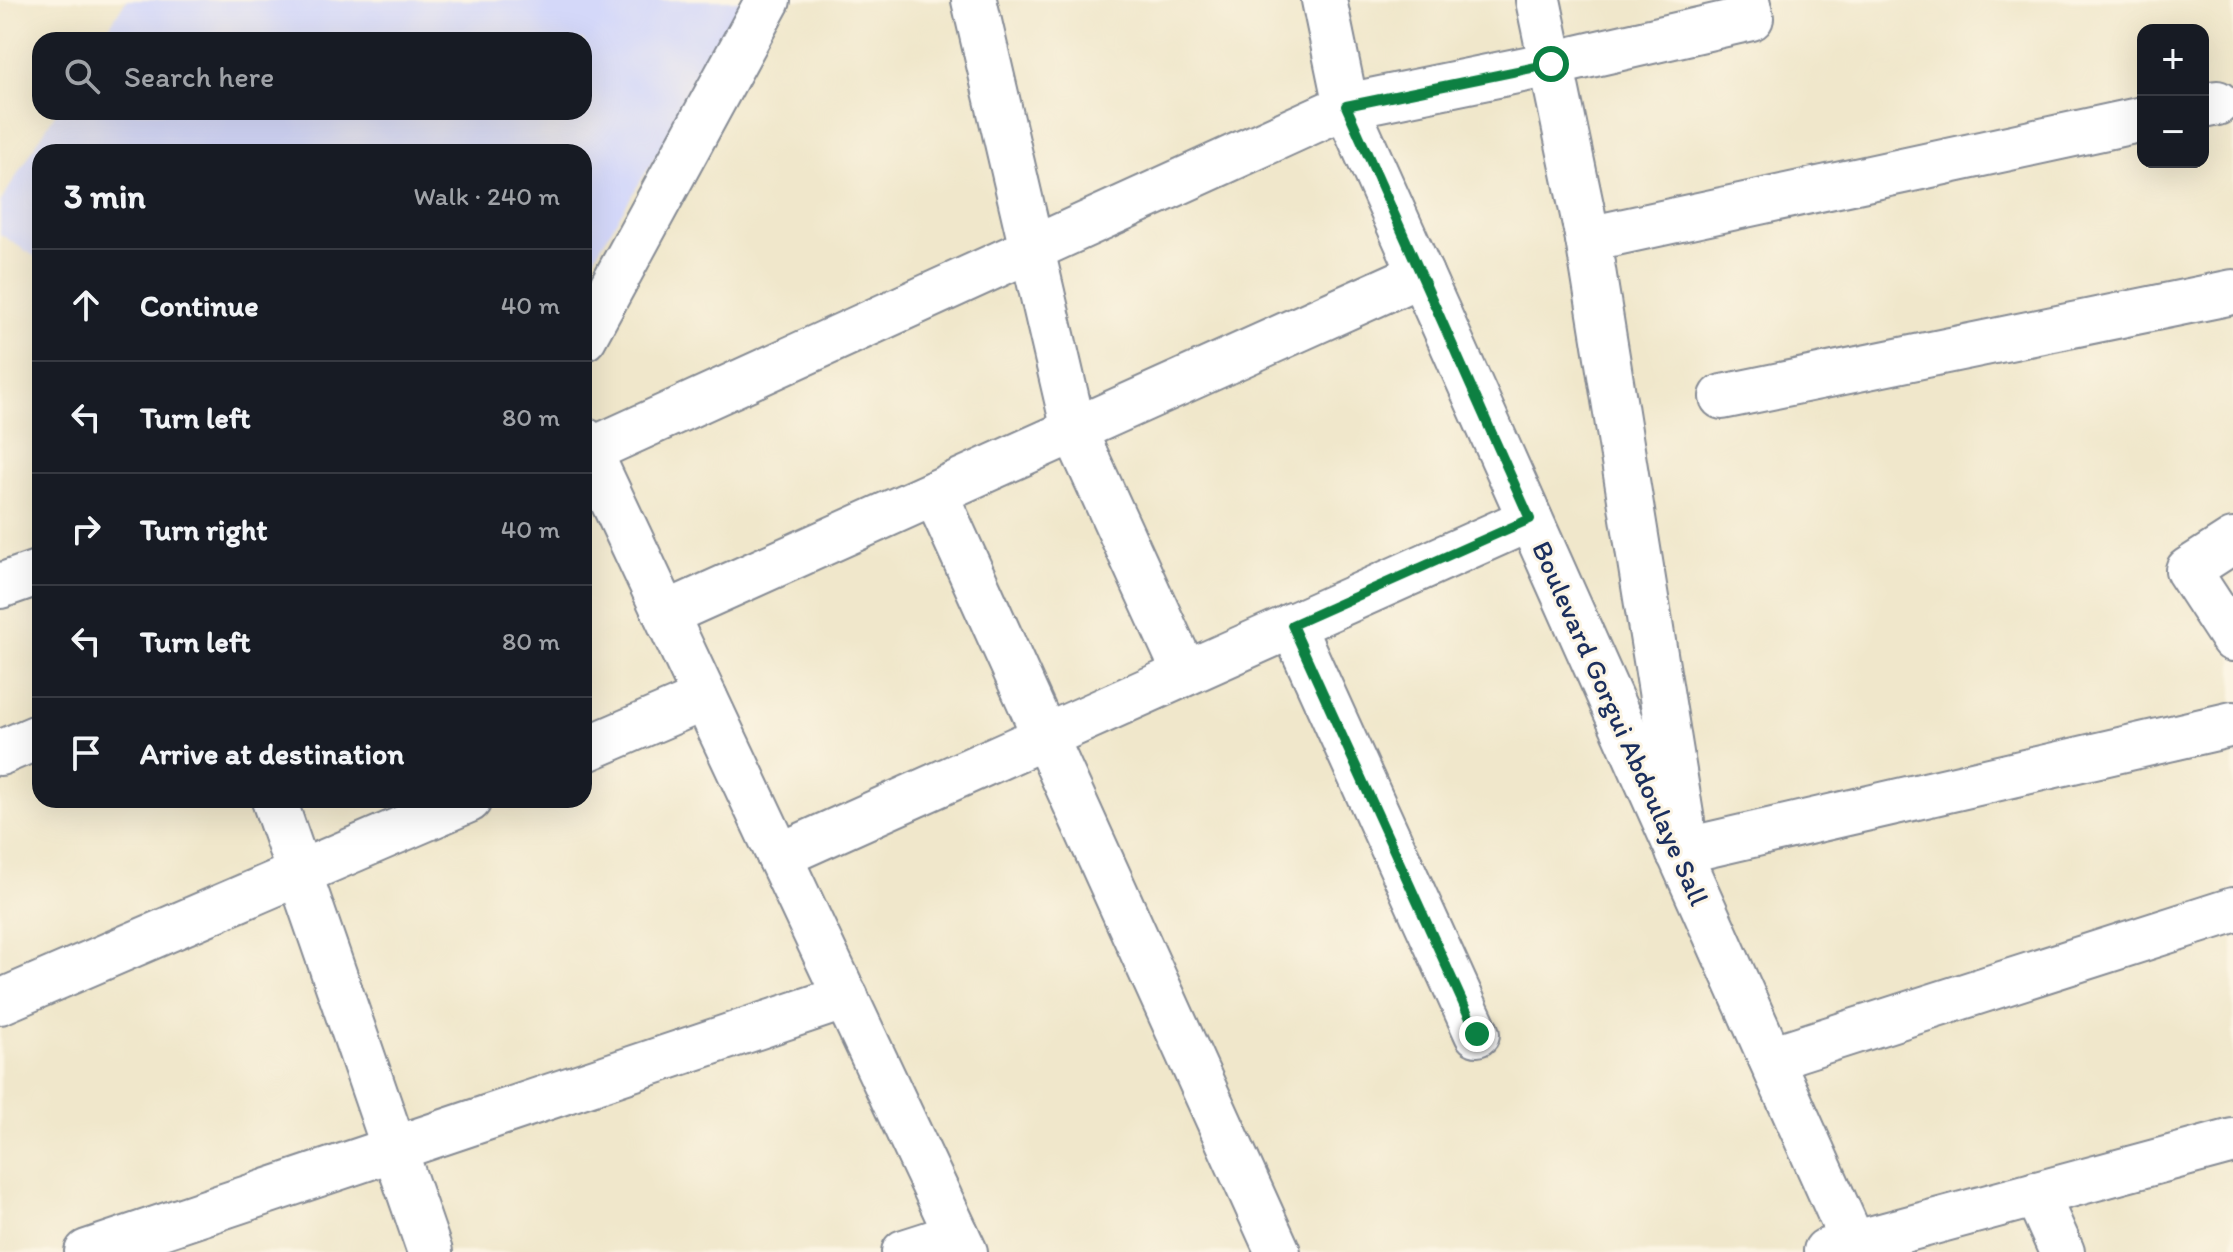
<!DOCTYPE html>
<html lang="en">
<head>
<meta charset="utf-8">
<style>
	:root { --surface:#171b24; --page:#20242c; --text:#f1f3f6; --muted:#9ea1a6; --line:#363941 }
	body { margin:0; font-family:Itim,sans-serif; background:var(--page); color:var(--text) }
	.controls { position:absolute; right:24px; top:24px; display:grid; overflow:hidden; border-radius:16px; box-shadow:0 8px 32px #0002 }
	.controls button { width:72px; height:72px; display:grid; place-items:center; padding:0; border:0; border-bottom:2px solid var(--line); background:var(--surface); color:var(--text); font:40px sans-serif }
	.stop { position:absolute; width:24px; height:24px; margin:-18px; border:6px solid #0b8043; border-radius:50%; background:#fff }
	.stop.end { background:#0b8043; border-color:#fff; box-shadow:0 2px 8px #0008 }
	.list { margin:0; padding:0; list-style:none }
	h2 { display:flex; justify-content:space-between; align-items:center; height:104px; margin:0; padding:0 32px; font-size:34px }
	h2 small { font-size:26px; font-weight:400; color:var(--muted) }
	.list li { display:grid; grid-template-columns:52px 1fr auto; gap:24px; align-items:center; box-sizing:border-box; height:112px; padding:0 32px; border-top:2px solid var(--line) }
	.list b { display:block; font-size:30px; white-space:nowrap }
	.list em { font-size:26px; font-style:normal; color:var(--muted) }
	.icon { flex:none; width:44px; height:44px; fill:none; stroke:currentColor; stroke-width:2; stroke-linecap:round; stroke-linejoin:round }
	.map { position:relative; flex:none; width:2233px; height:1252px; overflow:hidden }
	.search { position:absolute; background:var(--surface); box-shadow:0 8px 32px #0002; left:32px; top:32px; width:560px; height:88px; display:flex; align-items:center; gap:20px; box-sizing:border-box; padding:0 28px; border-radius:24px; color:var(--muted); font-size:30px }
	.panel { position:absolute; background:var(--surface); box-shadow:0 8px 32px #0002; left:32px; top:144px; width:560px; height:664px; border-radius:24px }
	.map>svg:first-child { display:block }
</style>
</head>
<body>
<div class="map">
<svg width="2233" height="1252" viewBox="0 0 2233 1252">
	<rect width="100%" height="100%" fill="#fcf5e5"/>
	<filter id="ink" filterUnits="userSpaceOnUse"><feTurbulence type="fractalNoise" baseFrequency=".0125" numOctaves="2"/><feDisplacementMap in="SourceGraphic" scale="16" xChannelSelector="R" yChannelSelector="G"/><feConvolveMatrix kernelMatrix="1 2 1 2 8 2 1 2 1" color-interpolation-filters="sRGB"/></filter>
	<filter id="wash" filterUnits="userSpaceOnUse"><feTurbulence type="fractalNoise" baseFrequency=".006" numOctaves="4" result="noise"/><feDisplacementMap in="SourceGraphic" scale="32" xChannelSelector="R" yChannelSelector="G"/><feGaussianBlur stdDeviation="1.8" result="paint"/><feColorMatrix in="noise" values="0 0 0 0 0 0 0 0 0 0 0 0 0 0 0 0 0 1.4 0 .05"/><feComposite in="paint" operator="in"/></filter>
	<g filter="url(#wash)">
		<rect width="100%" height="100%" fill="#f0e7cb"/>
		<polygon fill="#d4d8f9" points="126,0 751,0 584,274 584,152 40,152 40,260 0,234 0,203 56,112 584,112 584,40 101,40"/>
	</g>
	<g filter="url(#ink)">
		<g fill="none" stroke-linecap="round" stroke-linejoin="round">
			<g stroke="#868b94" stroke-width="48">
				<g id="minor">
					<polyline points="974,0 1074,430 1185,673"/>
					<polyline points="1324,0 1346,106 1857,1252"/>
					<polyline points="1538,0 1588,239 1682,821"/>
					<polyline points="2203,106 2217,103"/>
					<polyline points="1588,239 2143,119"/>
					<polyline points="584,338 768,0"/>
					<polyline points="1722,397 2233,292"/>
					<polyline points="584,440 965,1252"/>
					<polyline points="589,451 1346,106 1551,64 1751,18 1747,0"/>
					<polyline points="935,493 1278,1252"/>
					<polyline points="2233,541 2188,570 2233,639"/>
					<polyline points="0,586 40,572"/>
					<polyline points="666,614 1421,274"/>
					<polyline points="1292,625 1477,1034"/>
					<polyline points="584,750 705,698"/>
					<polyline points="0,753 40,736"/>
					<polyline points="274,800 430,1252"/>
					<polyline points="1678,852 2233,724"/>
					<polyline points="779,856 1530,519"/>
					<polyline points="0,1002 469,800"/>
					<polyline points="1771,1058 2233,910"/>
					<polyline points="2036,1194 2062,1252"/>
					<polyline points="1826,1251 2233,1141"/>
					<polyline points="87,1252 846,997"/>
					<polyline points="904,1252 957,1235"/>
				</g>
			</g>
			<use href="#minor" stroke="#fff" stroke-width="44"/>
		</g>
	</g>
	<g fill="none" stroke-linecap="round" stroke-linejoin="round" filter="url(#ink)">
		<polyline stroke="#0b8043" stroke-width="10" points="1477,1034 1292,625 1530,519 1346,106 1551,64"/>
	</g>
	<g text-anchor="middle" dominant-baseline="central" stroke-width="6" stroke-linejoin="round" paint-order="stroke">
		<g font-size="28" fill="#1b2f5e" stroke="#fcf5e5">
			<text transform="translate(1621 723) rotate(66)">Boulevard Gorgui Abdoulaye Sall</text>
		</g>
	</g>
</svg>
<div class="controls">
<button>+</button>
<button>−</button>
</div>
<div class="stop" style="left:1551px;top:64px"></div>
<div class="stop end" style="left:1477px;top:1034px"></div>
<div class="search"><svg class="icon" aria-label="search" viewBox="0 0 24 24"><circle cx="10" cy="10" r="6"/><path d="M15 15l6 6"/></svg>Search here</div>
<section class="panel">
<h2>3 min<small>Walk · 240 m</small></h2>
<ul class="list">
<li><svg class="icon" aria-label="ahead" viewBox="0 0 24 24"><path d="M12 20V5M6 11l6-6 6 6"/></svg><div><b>Continue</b></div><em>40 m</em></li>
<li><svg class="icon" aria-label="left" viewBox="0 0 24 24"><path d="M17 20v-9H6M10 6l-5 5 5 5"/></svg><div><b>Turn left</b></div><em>80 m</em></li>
<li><svg class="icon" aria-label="right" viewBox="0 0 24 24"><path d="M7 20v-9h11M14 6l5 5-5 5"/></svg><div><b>Turn right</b></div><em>40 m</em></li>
<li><svg class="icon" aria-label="left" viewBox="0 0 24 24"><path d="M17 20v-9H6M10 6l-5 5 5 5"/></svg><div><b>Turn left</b></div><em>80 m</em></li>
<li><svg class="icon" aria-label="arrive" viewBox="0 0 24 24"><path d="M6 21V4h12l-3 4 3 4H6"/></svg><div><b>Arrive at destination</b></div></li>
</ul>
</section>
</div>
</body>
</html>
